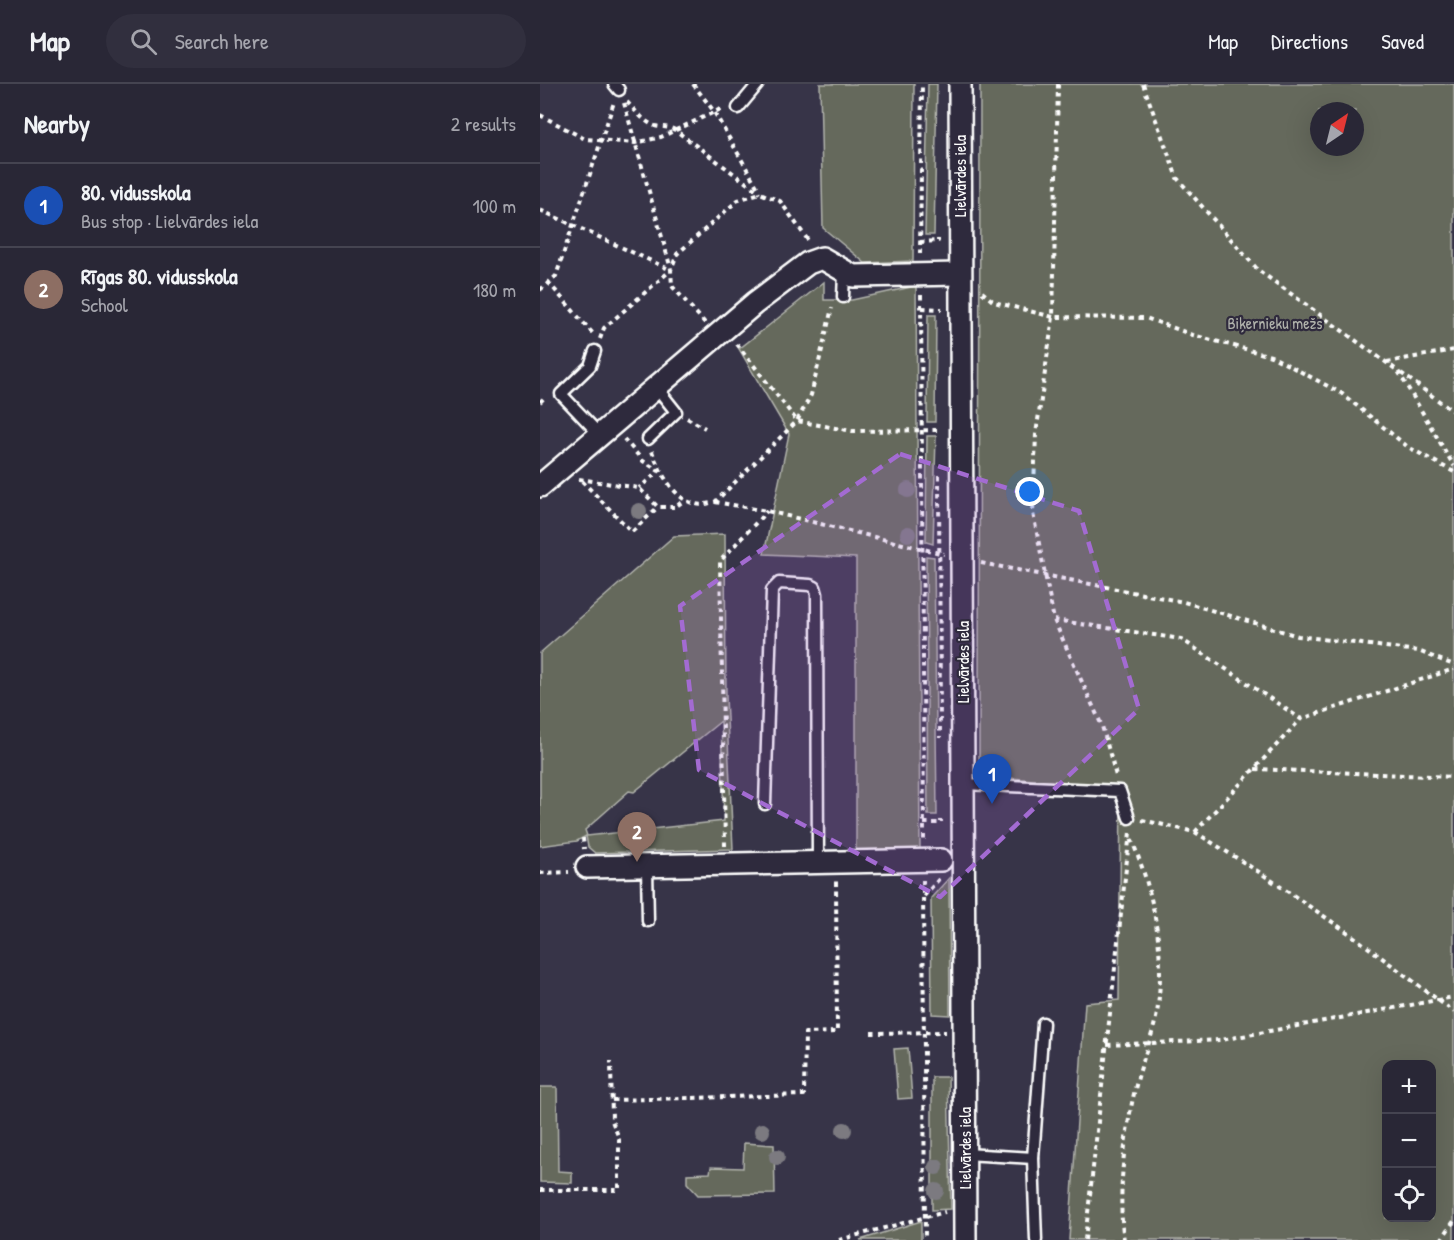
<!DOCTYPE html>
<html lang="en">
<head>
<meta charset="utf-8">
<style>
	:root { --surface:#292736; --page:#312f3e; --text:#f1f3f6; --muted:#a5a5ad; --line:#454451; --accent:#95b2f1 }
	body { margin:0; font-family:"Patrick Hand",sans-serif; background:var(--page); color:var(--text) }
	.controls { position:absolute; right:18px; bottom:18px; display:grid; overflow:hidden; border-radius:12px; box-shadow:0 6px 24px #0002 }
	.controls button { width:54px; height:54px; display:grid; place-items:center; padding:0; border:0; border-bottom:2px solid var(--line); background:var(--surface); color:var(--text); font:30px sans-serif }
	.compass { position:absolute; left:770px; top:18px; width:54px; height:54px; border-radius:50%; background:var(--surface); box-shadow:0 6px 24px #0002; rotate:35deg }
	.you { position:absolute; left:490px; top:408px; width:21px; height:21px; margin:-15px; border:4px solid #fff; border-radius:50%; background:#1a73e8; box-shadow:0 0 0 9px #1a73e833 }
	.badge { display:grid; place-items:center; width:39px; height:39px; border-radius:50%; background:var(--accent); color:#fff; font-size:20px; font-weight:700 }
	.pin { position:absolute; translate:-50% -50px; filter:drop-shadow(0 2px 3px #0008) }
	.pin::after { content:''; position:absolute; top:32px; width:21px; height:18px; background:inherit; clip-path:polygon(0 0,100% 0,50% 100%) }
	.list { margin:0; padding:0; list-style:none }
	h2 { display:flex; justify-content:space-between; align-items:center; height:78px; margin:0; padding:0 24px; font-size:26px }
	h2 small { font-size:20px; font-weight:400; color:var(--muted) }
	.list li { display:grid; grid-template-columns:39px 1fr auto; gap:18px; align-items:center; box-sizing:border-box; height:84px; padding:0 24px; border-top:2px solid var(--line) }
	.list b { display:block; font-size:22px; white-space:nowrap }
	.list p { margin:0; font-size:20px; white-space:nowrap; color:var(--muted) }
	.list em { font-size:20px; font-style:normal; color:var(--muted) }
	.icon { flex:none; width:33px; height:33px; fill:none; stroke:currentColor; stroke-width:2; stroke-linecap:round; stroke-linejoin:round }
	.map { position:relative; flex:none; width:914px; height:1156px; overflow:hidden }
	header { display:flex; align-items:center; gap:36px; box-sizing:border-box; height:84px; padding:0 30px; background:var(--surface); border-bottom:2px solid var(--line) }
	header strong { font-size:28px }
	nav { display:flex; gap:33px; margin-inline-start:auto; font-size:21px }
	.search { width:420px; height:54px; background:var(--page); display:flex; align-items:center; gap:15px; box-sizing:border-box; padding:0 21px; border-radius:33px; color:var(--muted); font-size:22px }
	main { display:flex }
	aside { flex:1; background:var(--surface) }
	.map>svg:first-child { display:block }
</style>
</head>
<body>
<header>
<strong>Map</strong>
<div class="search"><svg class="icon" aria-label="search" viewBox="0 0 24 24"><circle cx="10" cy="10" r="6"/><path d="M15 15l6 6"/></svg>Search here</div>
<nav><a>Map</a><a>Directions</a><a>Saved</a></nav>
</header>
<main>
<aside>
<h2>Nearby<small>2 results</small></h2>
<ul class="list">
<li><span class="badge" style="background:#1a4fb4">1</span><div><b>80. vidusskola</b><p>Bus stop · Lielvārdes iela</p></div><em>100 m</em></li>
<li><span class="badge" style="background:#8d6e63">2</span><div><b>Rīgas 80. vidusskola</b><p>School</p></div><em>180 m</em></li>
</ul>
</aside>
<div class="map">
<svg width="914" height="1156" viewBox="0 0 914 1156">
	<rect width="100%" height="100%" fill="#373448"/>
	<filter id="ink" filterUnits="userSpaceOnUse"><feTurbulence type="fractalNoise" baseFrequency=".0167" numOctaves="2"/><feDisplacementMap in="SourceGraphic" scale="12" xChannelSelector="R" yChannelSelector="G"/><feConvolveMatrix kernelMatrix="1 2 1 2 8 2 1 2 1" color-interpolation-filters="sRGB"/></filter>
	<g filter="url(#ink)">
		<g fill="#65695b" stroke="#b2b4ad" stroke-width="1.5" fill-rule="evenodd">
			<polygon points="280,0 374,0 373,177 325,179 283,144"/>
			<polygon points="388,0 397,0 394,151 385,151"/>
			<path d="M440 0H914V1156H529L545 919 579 916 581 704 439 691ZM779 27H815V63H779ZM846 980H892V1134H846Z"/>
			<polygon points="284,198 284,216 312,216 376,202 380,768 316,768 316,474 224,470 249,350 199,265"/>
			<polygon points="388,231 396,231 395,338 387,338"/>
			<polygon points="387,352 396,352 393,460 386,458"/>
			<path d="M185 450 186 612 193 765 55 769 48 763 46 752 37 757 0 762V569L134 452ZM181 637 184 737 47 752 45 746 89 707 94 708Z"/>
			<polygon points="386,472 394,473 397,731 388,731"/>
			<polygon points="409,794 410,931 392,930 391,814"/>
			<polygon points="368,964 372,1014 358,1015 354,965"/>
			<polygon points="392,993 408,993 411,1125 392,1126"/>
			<polygon points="0,1003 17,1003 18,1087 32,1088 32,1099 0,1098"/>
			<polygon points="204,1059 234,1061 235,1110 158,1111 147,1099 147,1090 170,1089 171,1083 203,1084"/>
			<polygon points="381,1137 381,1156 320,1156"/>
		</g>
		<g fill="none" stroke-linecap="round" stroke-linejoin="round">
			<g stroke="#fff" stroke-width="15">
				<g id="lane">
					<polyline points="74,0 79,6"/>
					<polyline points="198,24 218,0"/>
					<polyline points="303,213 304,189"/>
					<polyline points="55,267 50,282 21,310 60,351"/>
					<polyline points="108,355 136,328 117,304"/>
					<polyline points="424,700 580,707 589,734"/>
					<polyline points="225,720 232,506 239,499 270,501 275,503 277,510 278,779"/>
					<polyline points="107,783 108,837"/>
					<polyline points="425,1070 493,1074"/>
					<polyline points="496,1156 493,1074 503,939"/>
				</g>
			</g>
			<g stroke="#fff" stroke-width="26">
				<g id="street">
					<polyline points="420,0 425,1156"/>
					<polyline points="0,402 215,219 268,179 282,174 313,192 419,190"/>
					<polyline points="47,783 401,776"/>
				</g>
			</g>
			<g stroke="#fff" stroke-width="4" stroke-dasharray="4.5 4.5" stroke-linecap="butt">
				<polyline points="153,0 173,26 219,106"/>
				<polyline points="518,0 513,233 496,350 493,429 514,536 562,642 576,692"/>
				<polyline points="603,0 637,94 718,186 858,287 914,382"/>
				<path d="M87 18C95 26 104 38 115 42 123 44 128 42 135 46L220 109"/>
				<polyline points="84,19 131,185"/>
				<polyline points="0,31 45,55 95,59 121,53 183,24"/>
				<polyline points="0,126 131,186"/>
				<polyline points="380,158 398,157 398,155"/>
				<polyline points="380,170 382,0"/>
				<polyline points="8,198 55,252"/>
				<polyline points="0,206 16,192 74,18"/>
				<polyline points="442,208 454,218 513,233 606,234 653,251 731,272 801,309 868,363 914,388"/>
				<polyline points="381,211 384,758"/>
				<polyline points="382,224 402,225"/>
				<polyline points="165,239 132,202 131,186 137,170 198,116 220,109 240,117 270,159"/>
				<polyline points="60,255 64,244 131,186"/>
				<polyline points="197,260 257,337 312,347 400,346"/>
				<polyline points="847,278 914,266"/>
				<polyline points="861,289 914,328"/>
				<polyline points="0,318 6,312"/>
				<polyline points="147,334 165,344"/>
				<polyline points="84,355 103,377 119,387 99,404"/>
				<path d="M112 367C119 386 134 416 156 420 162 422 169 419 175 418L257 337 271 311 292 224"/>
				<polyline points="399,391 400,654"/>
				<polyline points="39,395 99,404 118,423 135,423 145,416"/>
				<polyline points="42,397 92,448 118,423"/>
				<polyline points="175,418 227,427 404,470"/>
				<polyline points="441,479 644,518 758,552 878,567 914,581"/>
				<polyline points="514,536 641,555 761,635"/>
				<polyline points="715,685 914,693"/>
				<polyline points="602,736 655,748 719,788 813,852 914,928"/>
				<polyline points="384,739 401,739 401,736"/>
				<polyline points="655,748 761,635 914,585"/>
				<polyline points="43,754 44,765"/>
				<polyline points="185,762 180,477 227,427"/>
				<polyline points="0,789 29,788"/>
				<polyline points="383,796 385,1156"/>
				<polyline points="384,812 399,795"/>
				<polyline points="331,949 406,948"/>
				<polyline points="567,961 681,956 914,913"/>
				<polyline points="72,1016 264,1011 265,949 297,948 296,797"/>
				<polyline points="0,1106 79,1106 79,1054 72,1037 71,977"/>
				<polyline points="299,1156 405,1128"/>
				<polyline points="545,1156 590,748"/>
				<path d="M584 1156C577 1110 585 1046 596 1001 602 975 615 948 618 922 625 864 613 805 590 752"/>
				<polyline points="901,1156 914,1137"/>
			</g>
			<use href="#lane" stroke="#2f2a3d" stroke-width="10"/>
			<use href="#street" stroke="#2f2a3d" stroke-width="21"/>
		</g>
		<g fill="#7b7a80">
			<circle cx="368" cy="406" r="8"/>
			<circle cx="99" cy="427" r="8"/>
			<circle cx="368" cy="450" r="8"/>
			<circle cx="304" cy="1046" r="8"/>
			<circle cx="222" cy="1047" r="8"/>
			<circle cx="237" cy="1073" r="8"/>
			<circle cx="396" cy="1083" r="8"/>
			<circle cx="396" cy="1107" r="8"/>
		</g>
	</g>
	<path fill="#a36bd2" fill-opacity="0.2" stroke="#a36bd2" stroke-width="4.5" stroke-dasharray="12 8" stroke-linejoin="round" d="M360 370 539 427 599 625 400 813 159 686 140 522Z"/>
	<g text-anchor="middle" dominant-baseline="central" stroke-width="4.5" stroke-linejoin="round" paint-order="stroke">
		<g font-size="16" fill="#fff" stroke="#2f2a3d">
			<text transform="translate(420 92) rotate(-90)">Lielvārdes iela</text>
			<text transform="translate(423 578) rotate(-90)">Lielvārdes iela</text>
			<text transform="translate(425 1064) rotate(-90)">Lielvārdes iela</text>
		</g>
		<g font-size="16" fill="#b2b4ad" stroke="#2f2a3d">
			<text x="735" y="239">Biķernieku mežs</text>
		</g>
	</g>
</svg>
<div class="controls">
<button>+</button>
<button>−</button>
<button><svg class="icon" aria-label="locate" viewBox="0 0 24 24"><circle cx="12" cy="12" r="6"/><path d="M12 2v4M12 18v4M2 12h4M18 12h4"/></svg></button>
</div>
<svg class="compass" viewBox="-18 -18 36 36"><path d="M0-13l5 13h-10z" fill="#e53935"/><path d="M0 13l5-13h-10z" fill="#a5a5ad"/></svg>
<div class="you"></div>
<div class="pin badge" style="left:452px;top:720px;background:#1a4fb4">1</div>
<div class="pin badge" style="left:97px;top:778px;background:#8d6e63">2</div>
</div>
</main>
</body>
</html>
